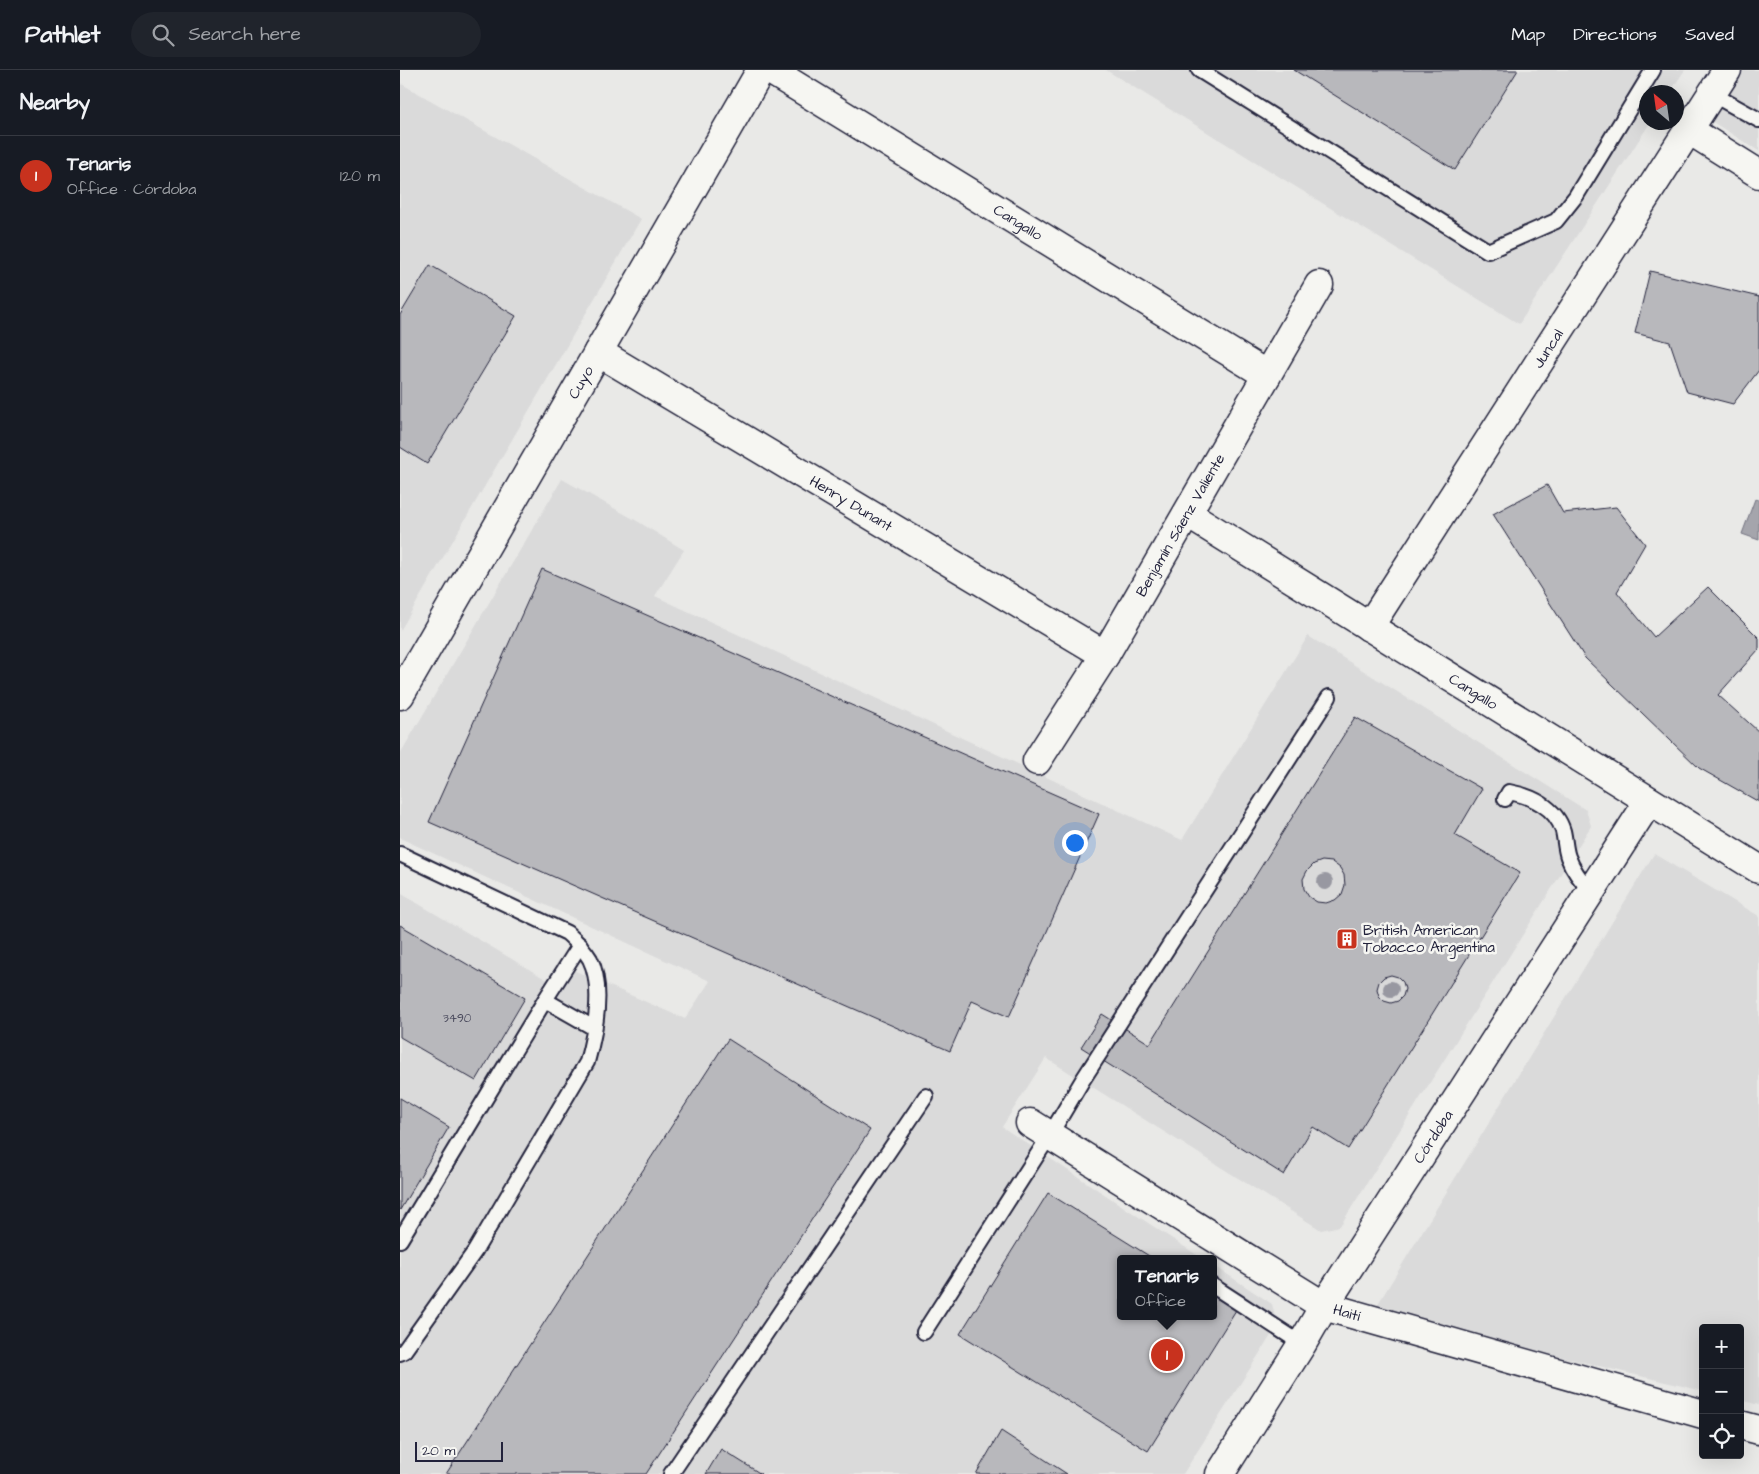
<!DOCTYPE html>
<html lang="en">
<head>
<meta charset="utf-8">
<style>
	:root { --surface:#171b24; --page:#20242c; --text:#f1f3f6; --muted:#9ea1a6; --line:#363941; --accent:#c8321e }
	body { margin:0; font-family:"Architects Daughter",sans-serif; background:var(--page); color:var(--text) }
	.controls { position:absolute; right:15px; bottom:15px; display:grid; overflow:hidden; border-radius:5px; box-shadow:0 5px 20px #0002 }
	.controls button { width:45px; height:45px; display:grid; place-items:center; padding:0; border:0; border-bottom:1px solid var(--line); background:var(--surface); color:var(--text); font:25px sans-serif }
	.compass { position:absolute; left:1239px; top:15px; width:45px; height:45px; border-radius:50%; background:var(--surface); box-shadow:0 5px 20px #0002; rotate:331deg }
	.scale { position:absolute; left:15px; bottom:12px; width:88px; box-sizing:border-box; padding-left:5px; border:2px solid #22223b; border-top:0; font-size:14px; line-height:18px; white-space:nowrap; color:#22223b; -webkit-text-stroke:4px #f6f6f2; paint-order:stroke }
	.you { position:absolute; left:674px; top:772px; width:18px; height:18px; margin:-12px; border:4px solid #fff; border-radius:50%; background:#1a73e8; box-shadow:0 0 0 8px #1a73e833 }
	.badge { display:grid; place-items:center; width:32px; height:32px; border-radius:50%; background:var(--accent); color:#fff; font-size:16px; font-weight:700 }
	.pin { position:absolute; translate:-50% -50%; border:2px solid #fff; box-shadow:0 1px 5px #0006 }
	.popup { position:absolute; left:717px; top:1185px; width:100px; height:65px; box-sizing:border-box; display:grid; place-content:center; border-radius:5px; background:var(--surface); filter:drop-shadow(0 1px 4px #0005); font-size:16px; white-space:nowrap; color:var(--muted) }
	.popup b { font-size:19px; color:var(--text) }
	.popup::after { content:''; position:absolute; left:50%; top:100%; margin-left:-10px; border:10px solid transparent; border-top-color:var(--surface) }
	.list { margin:0; padding:0; list-style:none }
	h2 { display:flex; justify-content:space-between; align-items:center; height:65px; margin:0; padding:0 20px; font-size:21px }
	h2 small { font-size:16px; font-weight:400; color:var(--muted) }
	.list li { display:grid; grid-template-columns:32px 1fr auto; gap:15px; align-items:center; box-sizing:border-box; height:80px; padding:0 20px; border-top:1px solid var(--line) }
	.list b { display:block; font-size:19px; white-space:nowrap }
	.list p { margin:0; font-size:16px; white-space:nowrap; color:var(--muted) }
	.list em { font-size:16px; font-style:normal; color:var(--muted) }
	.icon { flex:none; width:28px; height:28px; fill:none; stroke:currentColor; stroke-width:2; stroke-linecap:round; stroke-linejoin:round }
	.map { position:relative; flex:none; width:1359px; height:1404px; overflow:hidden }
	header { display:flex; align-items:center; gap:30px; box-sizing:border-box; height:70px; padding:0 25px; background:var(--surface); border-bottom:1px solid var(--line) }
	header strong { font-size:24px }
	nav { display:flex; gap:28px; margin-inline-start:auto; font-size:18px }
	.search { width:350px; height:45px; background:var(--page); display:flex; align-items:center; gap:12px; box-sizing:border-box; padding:0 18px; border-radius:28px; color:var(--muted); font-size:19px }
	main { display:flex }
	aside { flex:1; background:var(--surface) }
	.map>svg:first-child { display:block }
</style>
</head>
<body>
<header>
<strong>Pathlet</strong>
<div class="search"><svg class="icon" aria-label="search" viewBox="0 0 24 24"><circle cx="10" cy="10" r="6"/><path d="M15 15l6 6"/></svg>Search here</div>
<nav><a>Map</a><a>Directions</a><a>Saved</a></nav>
</header>
<main>
<aside>
<h2>Nearby<small></small></h2>
<ul class="list">
<li><span class="badge">1</span><div><b>Tenaris</b><p>Office · Córdoba</p></div><em>120 m</em></li>
</ul>
</aside>
<div class="map">
<svg width="1359" height="1404" viewBox="0 0 1359 1404">
	<rect width="100%" height="100%" fill="#e9e9e7"/>
	<filter id="ink" filterUnits="userSpaceOnUse"><feTurbulence type="fractalNoise" baseFrequency=".02" numOctaves="2"/><feDisplacementMap in="SourceGraphic" scale="10" xChannelSelector="R" yChannelSelector="G"/><feConvolveMatrix kernelMatrix="1 2 1 2 8 2 1 2 1" color-interpolation-filters="sRGB"/></filter>
	<g filter="url(#ink)">
		<g fill="#dadada">
			<polygon points="706,0 1285,0 1270,22 1246,22 1246,52 1250,53 1119,254"/>
			<polygon points="1344,0 1359,0 1359,81 1311,51"/>
			<polygon points="0,13 241,149 0,561"/>
			<polygon points="162,409 237,451 284,480 255,526 782,770 908,566 1186,740 1191,756 940,1156 921,1160 646,988 602,1057 803,1189 721,1189 721,1246 813,1246 813,1195 872,1234 877,1256 783,1404 0,1404 0,823 154,914 164,896 285,949 310,911 0,768 0,684"/>
			<polygon points="1254,784 1359,846 1359,1335 1340,1330 1340,1258 1303,1258 1303,1321 973,1242"/>
		</g>
		<polygon fill="#a5a5ac" stroke="#71717f" points="1355,429 1359,430 1359,470 1342,464"/>
		<g fill="#b8b8bc" stroke="#22223b" fill-rule="evenodd">
			<polygon points="894,0 1118,0 1055,100"/>
			<polygon points="30,195 116,246 27,394 0,377 0,245"/>
			<polygon points="1250,201 1359,227 1359,300 1333,334 1287,322 1270,272 1235,263"/>
			<polygon points="1147,415 1163,443 1216,437 1245,474 1217,522 1254,567 1308,517 1359,568 1359,579 1318,625 1359,662 1359,732 1299,698 1185,588 1093,444"/>
			<polygon points="142,499 699,744 609,947 572,931 550,981 29,752"/>
			<path d="M955 647 1082 719 1055 765 1120 803 948 1079 913 1057 884 1105 681 977 702 944 750 974ZM922 791 932 792 940 798 944 805 945 815 942 824 935 830 926 833 917 832 909 827 904 819 903 809 907 801 914 794ZM991 905 998 907 1003 912 1005 919 1003 926 998 931 991 933 984 931 979 926 977 919 979 912 984 907Z"/>
			<polygon points="0,855 125,928 76,1011 0,967"/>
			<polygon points="328,969 470,1060 246,1404 46,1404"/>
			<polygon points="0,1028 49,1057 0,1140"/>
			<polygon points="648,1123 754,1189 721,1189 721,1246 813,1246 813,1226 836,1240 748,1381 560,1264"/>
			<polygon points="601,1361 667,1404 576,1404"/>
			<polygon points="321,1379 361,1404 306,1404"/>
		</g>
		<g fill="none" stroke-linecap="round" stroke-linejoin="round">
			<g stroke="#22223b" stroke-width="18">
				<g id="lane">
					<polyline points="799,0 1088,181 1156,151 1176,126 1253,0"/>
					<polyline points="1312,24 1359,50"/>
					<path d="M1105 729 1109 722C1131 726 1156 737 1163 761 1165 769 1165 779 1168 787 1173 801 1182 811 1191 822"/>
					<path d="M0 784 167 863C176 871 184 879 190 889 204 917 195 963 187 992L75 1181 4 1281 0 1283"/>
					<polyline points="145,930 194,958"/>
					<polyline points="0,1170 145,930 180,875"/>
					<polyline points="813,1216 902,1274"/>
					<polyline points="524,1262 650,1065 682,1011 929,627"/>
					<polyline points="271,1404 526,1026"/>
				</g>
			</g>
			<g stroke="#22223b" stroke-width="31">
				<g id="street">
					<path id="s1" d="M370 0 867 305"/>
					<polyline points="1289,60 1359,104"/>
					<path id="s2" d="M198 282 705 585"/>
					<path id="s3" d="M788 444 1359 799"/>
					<path id="s4" d="M969 557 1327 0"/>
					<path id="s5" d="M0 625 361 0"/>
					<path id="s6" d="M637 691 705 585 919 215"/>
					<path id="s7" d="M630 1053 924 1236 1303 1344"/>
					<polyline points="1340,1355 1359,1360"/>
					<path id="s8" d="M820 1404 902 1274 924 1236 1249 731"/>
				</g>
			</g>
			<use href="#lane" stroke="#f6f6f2" stroke-width="14"/>
			<use href="#street" stroke="#f6f6f2" stroke-width="28"/>
		</g>
		<g fill="#9898a1">
			<circle cx="925" cy="812" r="8"/>
			<circle cx="991" cy="919" r="8"/>
		</g>
	</g>
	<defs>
		<g id="building-square" transform="scale(1.125)"><rect x="-9" y="-9" width="18" height="18" rx="4" fill="#c8321e" stroke="#f6f6f2"/><path d="M-4-6H4V6H1V3H-1V6H-4ZM-2.5-4.3h1.7v1.8h-1.7ZM.8-4.3h1.7v1.8H.8ZM-2.5-1h1.7V.8h-1.7ZM.8-1h1.7V.8H.8Z" fill="#fff"/></g>
	</defs>
	<g fill-rule="evenodd">
		<use href="#building-square" x="947" y="869"/>
	</g>
	<g text-anchor="middle" dominant-baseline="central" stroke-width="5" stroke-linejoin="round" paint-order="stroke">
		<g font-size="12" fill="#48485b">
			<text x="57" y="948">3490</text>
		</g>
		<g font-size="15" fill="#22223b" stroke="#f6f6f2">
			<text stroke="none"><textPath href="#s1" startOffset="291">Cangallo</textPath></text>
			<text stroke="none"><textPath href="#s4" startOffset="331">Juncal</textPath></text>
			<text stroke="none"><textPath href="#s5" startOffset="361">Cuyo</textPath></text>
			<text stroke="none"><textPath href="#s2" startOffset="295">Henry Dunant</textPath></text>
			<text stroke="none"><textPath href="#s6" startOffset="276">Benjamín Sáenz Valiente</textPath></text>
			<text stroke="none"><textPath href="#s3" startOffset="336">Cangallo</textPath></text>
			<text stroke="none"><textPath href="#s8" startOffset="399">Córdoba</textPath></text>
			<text stroke="none"><textPath href="#s7" startOffset="370">Haití</textPath></text>
		</g>
		<g font-size="15" fill="#22223b" stroke="#f6f6f2" text-anchor="start">
			<text x="963" y="860">British American<tspan x="963" dy="17">Tobacco Argentina</tspan></text>
		</g>
	</g>
</svg>
<div class="controls">
<button>+</button>
<button>−</button>
<button><svg class="icon" aria-label="locate" viewBox="0 0 24 24"><circle cx="12" cy="12" r="6"/><path d="M12 2v4M12 18v4M2 12h4M18 12h4"/></svg></button>
</div>
<svg class="compass" viewBox="-18 -18 36 36"><path d="M0-13l5 13h-10z" fill="#e53935"/><path d="M0 13l5-13h-10z" fill="#9ea1a6"/></svg>
<div class="scale">20 m</div>
<div class="you"></div>
<div class="pin badge" style="left:767px;top:1285px">1</div>
<div class="popup"><b>Tenaris</b>Office</div>
</div>
</main>
</body>
</html>
